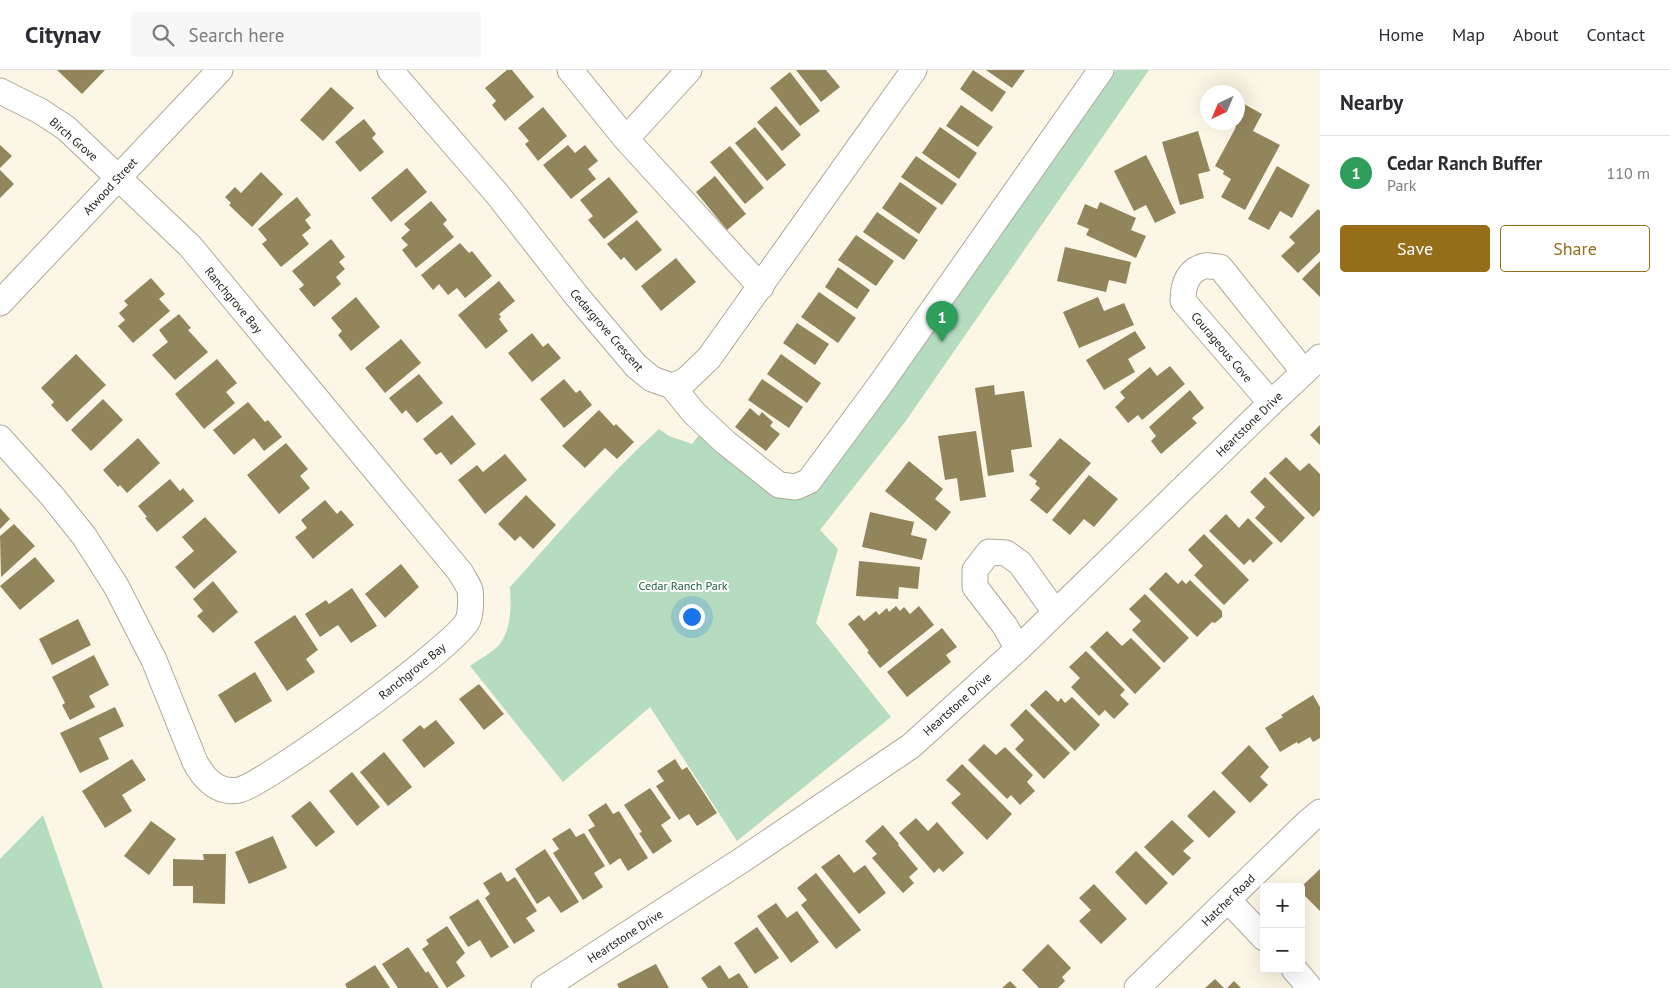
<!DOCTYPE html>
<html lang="en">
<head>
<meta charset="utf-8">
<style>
	:root { --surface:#fff; --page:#f7f7f7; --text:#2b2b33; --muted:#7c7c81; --line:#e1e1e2; --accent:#966d18 }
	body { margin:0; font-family:"PT Sans",sans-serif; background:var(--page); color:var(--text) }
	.controls { position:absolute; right:15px; bottom:15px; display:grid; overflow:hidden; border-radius:5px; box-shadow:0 5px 20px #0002 }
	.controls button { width:45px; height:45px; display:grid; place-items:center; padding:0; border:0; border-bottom:1px solid var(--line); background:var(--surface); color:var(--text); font:25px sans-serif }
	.compass { position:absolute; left:1200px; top:15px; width:45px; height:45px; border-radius:50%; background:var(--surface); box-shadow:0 5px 20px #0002; rotate:224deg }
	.you { position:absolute; left:691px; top:546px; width:18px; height:18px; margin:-12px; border:4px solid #fff; border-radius:50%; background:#1a73e8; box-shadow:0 0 0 8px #1a73e833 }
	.badge { display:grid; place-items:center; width:32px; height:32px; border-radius:50%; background:var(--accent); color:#fff; font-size:16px; font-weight:700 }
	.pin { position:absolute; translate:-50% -41px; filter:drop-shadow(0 1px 2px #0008) }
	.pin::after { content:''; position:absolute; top:26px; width:18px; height:15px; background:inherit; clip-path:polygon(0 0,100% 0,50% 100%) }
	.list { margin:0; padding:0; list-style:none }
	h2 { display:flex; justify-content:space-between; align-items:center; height:65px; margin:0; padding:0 20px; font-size:21px }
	h2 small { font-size:16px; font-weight:400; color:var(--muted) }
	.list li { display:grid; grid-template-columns:32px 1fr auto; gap:15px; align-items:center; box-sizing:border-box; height:75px; padding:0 20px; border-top:1px solid var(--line) }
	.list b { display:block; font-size:19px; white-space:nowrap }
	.list p { margin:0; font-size:16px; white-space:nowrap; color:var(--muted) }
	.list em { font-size:16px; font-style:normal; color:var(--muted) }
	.actions { display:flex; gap:10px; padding:15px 20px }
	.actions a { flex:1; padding:11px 0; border:1px solid var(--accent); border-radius:5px; text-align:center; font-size:18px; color:var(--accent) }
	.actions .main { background:var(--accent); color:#fff }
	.icon { flex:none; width:28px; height:28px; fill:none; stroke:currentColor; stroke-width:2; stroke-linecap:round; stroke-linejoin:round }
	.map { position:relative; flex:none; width:1320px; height:918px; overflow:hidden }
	header { display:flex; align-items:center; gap:30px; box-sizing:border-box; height:70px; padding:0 25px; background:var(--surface); border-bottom:1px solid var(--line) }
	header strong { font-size:24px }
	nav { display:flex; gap:28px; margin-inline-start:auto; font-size:18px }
	.search { width:350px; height:45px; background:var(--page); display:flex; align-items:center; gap:12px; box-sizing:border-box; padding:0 18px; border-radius:5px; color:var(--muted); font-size:19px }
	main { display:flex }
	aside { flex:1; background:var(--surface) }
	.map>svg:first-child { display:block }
</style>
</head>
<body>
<header>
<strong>Citynav</strong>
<div class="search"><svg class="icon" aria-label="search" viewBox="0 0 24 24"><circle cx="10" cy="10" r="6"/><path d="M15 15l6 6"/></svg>Search here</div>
<nav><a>Home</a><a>Map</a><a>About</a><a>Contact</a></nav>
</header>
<main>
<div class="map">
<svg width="1320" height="918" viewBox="0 0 1320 918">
	<rect width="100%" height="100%" fill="#fbf6e6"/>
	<g fill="#b5dbc0">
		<path d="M1116 0H1149L905 352 820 460 838 479 816 553 891 647 737 771 650 637 563 712 470 596C479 589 492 583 499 575 512 558 511 536 510 517 559 463 605 408 659 359L669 366 692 374 700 364 769 423C787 432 797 432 813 421L890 320Z"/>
		<polygon points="43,745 103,918 0,918 0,789"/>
	</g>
	<g fill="#93855b">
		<polygon points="57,0 105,0 82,24"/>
		<polygon points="507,0 512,0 534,27 505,51 492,35 496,31 485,18"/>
		<polygon points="796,0 826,0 840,17 821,32"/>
		<polygon points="973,0 1006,22 992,42 960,19"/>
		<polygon points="986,0 1025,0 1012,18"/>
		<polygon points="790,2 820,41 800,56 770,18"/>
		<polygon points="331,17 354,38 323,71 300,50"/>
		<polygon points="1244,34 1262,44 1253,61 1280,75 1245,140 1221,127 1231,109 1223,104 1224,101 1215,96 1236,57 1233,54 1234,52 1238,52 1238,45"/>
		<polygon points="961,35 993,57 978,77 946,56"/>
		<polygon points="776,36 801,65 782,81 757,52"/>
		<polygon points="543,37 567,66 538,91 525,74 529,71 518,58"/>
		<polygon points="364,49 376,64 372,68 384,82 360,102 335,72"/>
		<polygon points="755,57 786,95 767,111 735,73"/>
		<polygon points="940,57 977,83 959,109 922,83"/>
		<polygon points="1198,61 1210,101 1198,104 1204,128 1180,135 1162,72"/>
		<polygon points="0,75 12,86 0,98"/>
		<polygon points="568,75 575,83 585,75 598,91 588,99 596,109 571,129 543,95"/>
		<polygon points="730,76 764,118 745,134 710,92"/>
		<polygon points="1146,85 1176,143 1155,153 1146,135 1134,141 1114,101"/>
		<polygon points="916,86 957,114 942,135 901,107"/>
		<polygon points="1277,96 1310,115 1292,148 1280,141 1269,160 1248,149"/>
		<polygon points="407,98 427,122 391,152 371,128"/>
		<polygon points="0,100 14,114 0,128"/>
		<polygon points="261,102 283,124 252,157 229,135 231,133 225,127 235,117 241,123"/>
		<polygon points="715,106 746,144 727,160 696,122"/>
		<polygon points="609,107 638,142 604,169 588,150 593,146 580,130"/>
		<polygon points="900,112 937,138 919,164 882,138"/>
		<polygon points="297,127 311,145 305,150 311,158 302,165 309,174 281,197 262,174 267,170 258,159"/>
		<polygon points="431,131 447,150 443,154 454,167 416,198 402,180 408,175 401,168 410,160 404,154"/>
		<polygon points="1100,132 1136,148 1131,160 1146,166 1136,188 1086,165 1089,159 1077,154 1085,134 1097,139"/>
		<polygon points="1318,139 1320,141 1320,182 1298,203 1281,186 1295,173 1289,167"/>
		<polygon points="877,142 918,170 904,190 863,162"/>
		<polygon points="637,150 662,180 636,201 624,187 621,190 607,174"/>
		<polygon points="856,165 894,191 876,216 838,190"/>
		<polygon points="331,169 345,187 339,192 345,199 336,207 341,214 314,237 299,219 304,215 292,201"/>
		<polygon points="460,173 469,183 472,181 492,206 465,228 457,218 448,225 439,214 433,220 421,205"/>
		<polygon points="1065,177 1131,192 1126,214 1109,210 1106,222 1057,211"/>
		<polygon points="676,188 696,212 661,241 641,216"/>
		<polygon points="1320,191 1320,227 1302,209"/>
		<polygon points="838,197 870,220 857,239 825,217"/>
		<polygon points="151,208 165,224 159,229 170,241 133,273 118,256 125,250 119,243 128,235 124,231"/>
		<polygon points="499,211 515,231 499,244 501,247 499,249 508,261 486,279 458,245"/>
		<polygon points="819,222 856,248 838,273 801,247"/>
		<polygon points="356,227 380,257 351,281 338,265 342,261 331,248"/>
		<polygon points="1098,227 1104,241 1124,233 1134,255 1079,278 1063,242"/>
		<polygon points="179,244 191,258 188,260 208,282 175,310 152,285 168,272 159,260"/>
		<polygon points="797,253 829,274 815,295 783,273"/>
		<polygon points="1135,261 1146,278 1128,289 1135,302 1104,320 1086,290"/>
		<polygon points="532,263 543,277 548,273 561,288 532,312 508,283"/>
		<polygon points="401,269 421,293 385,323 365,298"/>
		<polygon points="76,284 106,315 67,352 51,335 54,332 41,318"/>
		<polygon points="781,284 821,313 807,333 767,304"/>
		<polygon points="217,289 237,313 226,322 235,333 204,359 175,324"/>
		<polygon points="1170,296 1185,314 1142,350 1138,345 1128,353 1115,337 1125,328 1120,322 1150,297 1157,306"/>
		<polygon points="419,304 443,333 417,353 406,340 402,344 389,328"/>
		<polygon points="564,309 576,323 580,320 592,335 564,358 540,329"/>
		<polygon points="762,309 803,337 789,358 748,330"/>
		<polygon points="994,315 995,325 1024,321 1032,377 1011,380 1014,402 988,406 975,318"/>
		<polygon points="1190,320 1204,338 1192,348 1197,353 1161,384 1151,371 1156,366 1149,357"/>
		<polygon points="103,329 123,350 91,381 71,360"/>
		<polygon points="248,332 265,352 268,350 282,367 264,381 254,368 234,385 213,360"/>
		<polygon points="750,338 759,346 762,342 773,352 770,356 780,364 766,381 735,357"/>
		<polygon points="599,340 614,356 616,354 634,372 617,389 605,378 585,398 562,376"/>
		<polygon points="452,345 476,374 451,395 441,382 436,385 423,369"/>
		<polygon points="1320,355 1320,375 1310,365"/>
		<polygon points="976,361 986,427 960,431 957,408 945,410 938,366"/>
		<polygon points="138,368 160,393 127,423 120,415 118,417 103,400"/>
		<polygon points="1060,368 1091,393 1047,444 1030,430 1040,418 1035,414 1037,411 1029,405"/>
		<polygon points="286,373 308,399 300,406 310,418 279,444 247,405"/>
		<polygon points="505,384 527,410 485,444 458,410 477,395 483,402"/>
		<polygon points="1286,387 1300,401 1309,393 1320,404 1320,440 1313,447 1269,403"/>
		<polygon points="909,391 943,419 935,429 951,442 936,461 885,421"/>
		<polygon points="1089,405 1118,429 1094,457 1084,449 1070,465 1052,450"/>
		<polygon points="1265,407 1305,448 1281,473 1255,448 1265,437 1250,422"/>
		<polygon points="170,409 180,421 183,418 194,431 157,462 145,448 147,447 138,436"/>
		<polygon points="526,425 556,455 533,479 520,466 515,471 498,454"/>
		<polygon points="325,430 337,444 341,440 354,455 313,489 295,467 307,458 301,450"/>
		<polygon points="0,438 10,449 0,459"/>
		<polygon points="870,442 914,452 911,465 927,469 922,490 862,477"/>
		<polygon points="1226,444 1239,458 1248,448 1273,473 1253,493 1250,489 1244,495 1209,461"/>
		<polygon points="205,447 237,482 194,519 175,497 194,481 182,467"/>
		<polygon points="14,454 35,476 1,507 0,466"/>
		<polygon points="1204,464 1249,510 1224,535 1194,505 1203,496 1188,480"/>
		<polygon points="35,487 55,511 20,540 0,516"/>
		<polygon points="859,491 920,497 918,519 899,517 898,529 856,526"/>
		<polygon points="401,494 419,517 385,548 365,524"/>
		<polygon points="1166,502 1178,514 1182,510 1186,514 1190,510 1222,541 1222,547 1215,553 1212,552 1197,567 1149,519"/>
		<polygon points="213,511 238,542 213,563 197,546 203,541 193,529"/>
		<polygon points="352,518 377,556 351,573 338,555 320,567 305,544 326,530 329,534"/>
		<polygon points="1145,524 1189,568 1164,593 1132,560 1141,551 1129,539"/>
		<polygon points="896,536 900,541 904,537 910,544 919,536 934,555 880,598 867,582 869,581 848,554 859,545 864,551 876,541 879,545 887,538 889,542"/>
		<polygon points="295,545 318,580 306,589 315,602 287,621 254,572"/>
		<polygon points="78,549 91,575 52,595 39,569"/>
		<polygon points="942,558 957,577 946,585 951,592 907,627 887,602"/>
		<polygon points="1107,561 1122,576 1131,568 1161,598 1135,624 1090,577"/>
		<polygon points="1086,581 1125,620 1120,625 1129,634 1114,649 1105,640 1099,646 1071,617 1080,608 1069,597"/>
		<polygon points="94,585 109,615 89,626 95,637 70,650 62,635 65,633 52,607"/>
		<polygon points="255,602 272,631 235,653 218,625"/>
		<polygon points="479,614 504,644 484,660 459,629"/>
		<polygon points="1046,620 1058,632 1061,628 1065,633 1072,627 1100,655 1075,681 1030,635"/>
		<polygon points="1313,625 1320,637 1320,668 1313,672 1310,667 1298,674 1297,672 1280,682 1265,658 1283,647 1281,645"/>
		<polygon points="115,637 124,656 99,668 109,689 80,703 60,663"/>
		<polygon points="1026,639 1070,683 1044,709 1015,679 1024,670 1010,655"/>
		<polygon points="436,650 455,673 424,698 402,670 420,655 424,659"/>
		<polygon points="984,674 996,685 1005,677 1033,705 1027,712 1035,721 1020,735 1011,725 1007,729 968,690"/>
		<polygon points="1249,675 1269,697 1260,707 1268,715 1250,733 1221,703"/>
		<polygon points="384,682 412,717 388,736 360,702"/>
		<polygon points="132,689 146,710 122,725 132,741 105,758 82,721"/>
		<polygon points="675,689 682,700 687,697 717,743 697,756 689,744 679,750 656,716 664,711 657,701"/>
		<polygon points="962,694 1012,744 987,770 951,733 961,724 946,710"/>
		<polygon points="352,702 380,737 357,756 329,721"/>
		<polygon points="650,718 671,748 661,755 672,771 653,784 639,763 642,762 624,735"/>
		<polygon points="1214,720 1236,742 1209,768 1187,746"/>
		<polygon points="310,731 335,762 316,777 291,746"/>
		<polygon points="606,733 613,744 619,741 648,788 628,801 620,788 610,795 588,760 595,756 588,745"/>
		<polygon points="916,748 928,761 937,752 964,783 943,802 939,798 934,803 899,763"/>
		<polygon points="1172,750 1194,771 1183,781 1191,788 1173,806 1144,777"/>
		<polygon points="151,751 176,769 149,805 124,786"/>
		<polygon points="883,755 899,774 898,775 918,799 909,807 914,813 903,823 872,788 877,784 865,771"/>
		<polygon points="570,758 576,767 584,763 605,796 594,803 603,817 583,830 553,783 559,779 552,769"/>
		<polygon points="273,766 287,798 249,814 235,782"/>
		<polygon points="545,779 579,832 561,843 549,826 537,834 515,799"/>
		<polygon points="1136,781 1168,813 1146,835 1115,802"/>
		<polygon points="203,784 226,784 225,834 193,833 193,816 173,816 173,789 204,790"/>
		<polygon points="839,784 854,803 865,795 886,823 859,844 821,797"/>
		<polygon points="1320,799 1320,841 1301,822 1301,817"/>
		<polygon points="501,802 507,812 515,807 537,841 526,848 535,861 514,874 485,828 490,824 483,813"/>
		<polygon points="816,803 861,860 836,879 801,835 807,830 797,818"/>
		<polygon points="1094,814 1127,849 1101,874 1079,851 1091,840 1079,828"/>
		<polygon points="478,829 509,877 491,888 480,870 468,877 449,847"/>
		<polygon points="776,833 787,848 797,841 819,872 791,893 757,846"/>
		<polygon points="447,856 465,883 456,892 465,906 447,918 422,879 429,874 426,870"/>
		<polygon points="757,857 779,888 755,904 734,873"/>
		<polygon points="1048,874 1071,898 1062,907 1065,911 1058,918 1039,918 1022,900"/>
		<polygon points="408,877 426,903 428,901 439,918 398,918 382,894"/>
		<polygon points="656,894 669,918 619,918 617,914"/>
		<polygon points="375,895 390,918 347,918 345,914"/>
		<polygon points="720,895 729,909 739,903 749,918 708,918 701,908"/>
		<polygon points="1215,909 1224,918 1205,918"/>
		<polygon points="1010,911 1017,918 1002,918"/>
		<polygon points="1234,911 1241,918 1227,918"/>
	</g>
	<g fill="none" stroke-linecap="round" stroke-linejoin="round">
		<g stroke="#aea99a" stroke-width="27">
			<g id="minor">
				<polyline points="390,0 498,125 576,225 636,296 652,309 672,316 685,311 709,288 914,0"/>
				<polyline points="570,0 626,69 761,217"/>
				<path d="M0 21 40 41 66 58 190 176 461 503C463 508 468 514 470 520 471 527 471 543 468 550 458 574 266 714 239 720 218 724 204 709 195 692L154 590 116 516 84 466 52 426 0 368"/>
				<polyline points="626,69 689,0"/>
				<polyline points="0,233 220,0"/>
				<polyline points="672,316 694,343 725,372 779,415 796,417 809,411 880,315 1101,0"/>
				<path d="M1271 333 1183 231C1183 216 1187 201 1204 196 1208 195 1215 197 1220 197L1304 302"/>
				<polyline points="1018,579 1005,556 975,517 975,500 989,482 1006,483 1020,493 1055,542"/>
				<polyline points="1228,830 1264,868"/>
				<polyline points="1294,899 1310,918"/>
				<polyline points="544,918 742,790 911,676 1018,579 1271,333 1320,287"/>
				<polyline points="1137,918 1308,752 1320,742"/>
			</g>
		</g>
		<use href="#minor" stroke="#fff" stroke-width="25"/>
	</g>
	<g text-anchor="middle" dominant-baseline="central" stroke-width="4" stroke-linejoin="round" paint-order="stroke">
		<g font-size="12" fill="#1e1c17" stroke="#fff">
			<text transform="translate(74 69) rotate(41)">Birch Grove</text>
			<text transform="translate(110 116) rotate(-47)">Atwood Street</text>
			<text transform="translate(234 230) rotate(50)">Ranchgrove Bay</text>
			<text transform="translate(607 260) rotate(49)">Cedargrove Crescent</text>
			<text transform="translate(1222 277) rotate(50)">Courageous Cove</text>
			<text transform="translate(1249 354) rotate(-44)">Heartstone Drive</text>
			<text transform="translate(412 601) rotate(-39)">Ranchgrove Bay</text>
			<text transform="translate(957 634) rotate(-42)">Heartstone Drive</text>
			<text transform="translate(1228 830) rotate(-44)">Hatcher Road</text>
			<text transform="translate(625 866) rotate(-33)">Heartstone Drive</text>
		</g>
		<g font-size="12" fill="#1c5e38" stroke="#fff">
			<text x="683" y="515">Cedar Ranch Park</text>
		</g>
	</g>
</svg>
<div class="controls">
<button>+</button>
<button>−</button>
</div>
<svg class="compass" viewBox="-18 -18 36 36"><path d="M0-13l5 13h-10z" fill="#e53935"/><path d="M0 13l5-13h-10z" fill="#7c7c81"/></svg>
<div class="you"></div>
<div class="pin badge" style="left:942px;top:272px;background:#2e9e5b">1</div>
</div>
<aside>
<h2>Nearby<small></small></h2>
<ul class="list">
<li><span class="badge" style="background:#2e9e5b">1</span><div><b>Cedar Ranch Buffer</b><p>Park</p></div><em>110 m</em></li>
</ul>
<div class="actions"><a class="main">Save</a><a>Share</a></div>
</aside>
</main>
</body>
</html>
